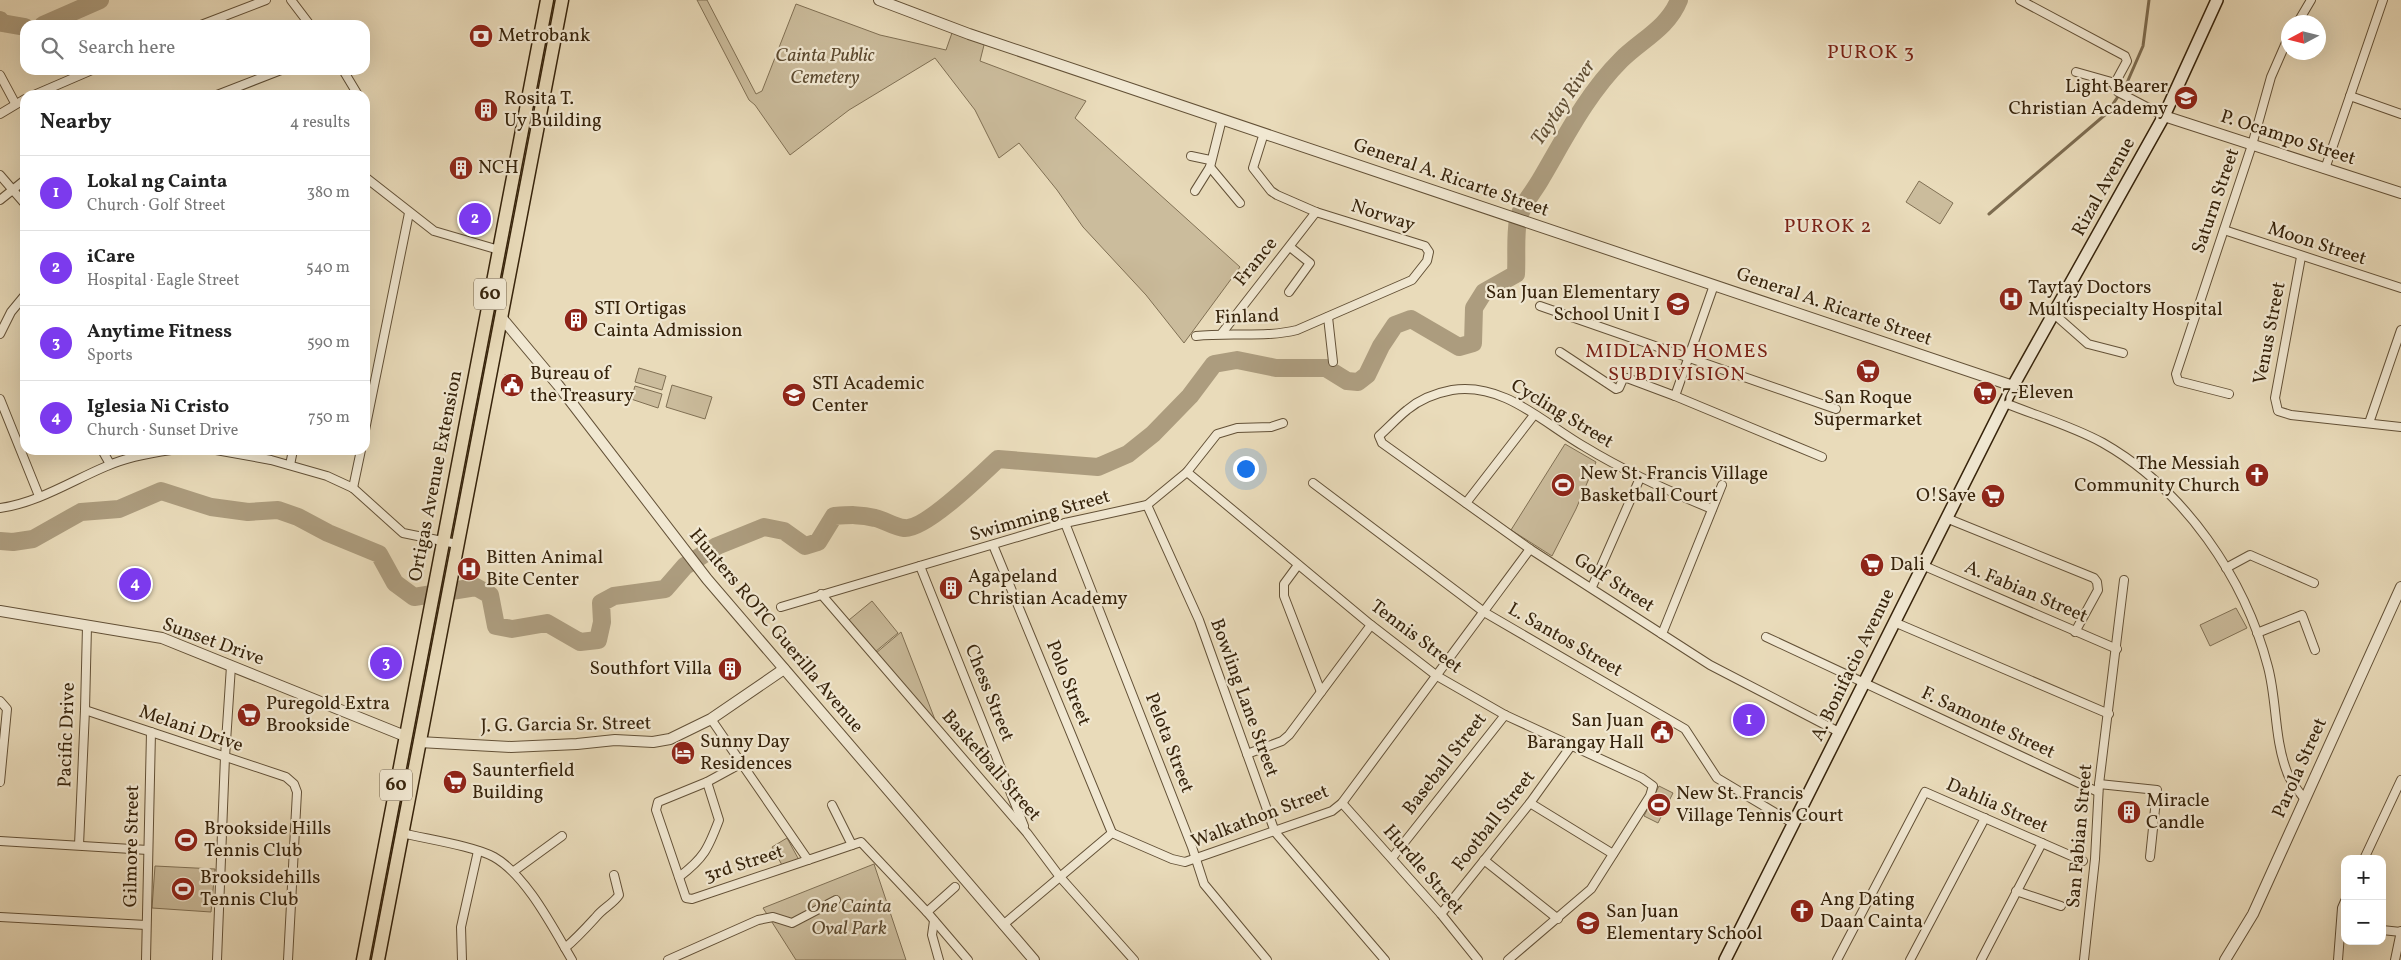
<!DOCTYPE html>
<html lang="en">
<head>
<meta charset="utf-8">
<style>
	:root { --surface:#fff; --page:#f2f2f2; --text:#222; --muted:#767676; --line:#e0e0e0; --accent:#7c3aed }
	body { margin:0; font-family:Vollkorn,serif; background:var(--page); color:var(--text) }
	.controls { position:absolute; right:15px; bottom:15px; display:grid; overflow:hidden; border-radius:10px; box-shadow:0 5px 20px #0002 }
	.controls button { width:45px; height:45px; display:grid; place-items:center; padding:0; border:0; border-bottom:1px solid var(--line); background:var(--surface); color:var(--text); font:25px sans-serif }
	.compass { position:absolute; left:2281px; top:15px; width:45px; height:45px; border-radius:50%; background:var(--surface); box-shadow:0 5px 20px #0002; rotate:263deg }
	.you { position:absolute; left:1245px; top:468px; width:18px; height:18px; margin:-12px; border:4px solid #fff; border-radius:50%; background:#1a73e8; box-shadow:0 0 0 8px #1a73e833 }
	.badge { display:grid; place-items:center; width:32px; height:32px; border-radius:50%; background:var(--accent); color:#fff; font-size:16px; font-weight:700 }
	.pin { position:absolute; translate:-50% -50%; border:2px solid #fff; box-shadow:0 1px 5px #0006 }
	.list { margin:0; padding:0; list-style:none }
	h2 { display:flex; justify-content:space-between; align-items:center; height:65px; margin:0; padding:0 20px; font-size:21px }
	h2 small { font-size:16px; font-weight:400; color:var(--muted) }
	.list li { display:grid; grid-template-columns:32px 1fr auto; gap:15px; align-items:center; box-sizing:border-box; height:75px; padding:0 20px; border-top:1px solid var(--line) }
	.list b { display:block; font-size:19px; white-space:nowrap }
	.list p { margin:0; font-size:16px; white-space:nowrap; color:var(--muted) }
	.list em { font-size:16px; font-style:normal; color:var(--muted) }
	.icon { flex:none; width:28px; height:28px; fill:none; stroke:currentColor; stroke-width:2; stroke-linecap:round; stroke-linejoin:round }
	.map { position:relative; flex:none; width:2401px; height:960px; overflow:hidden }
	.search { position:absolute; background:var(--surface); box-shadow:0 5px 20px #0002; left:20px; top:20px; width:350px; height:55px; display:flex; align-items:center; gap:12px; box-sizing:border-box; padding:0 18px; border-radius:15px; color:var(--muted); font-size:19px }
	.panel { position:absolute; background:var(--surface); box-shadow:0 5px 20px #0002; left:20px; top:90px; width:350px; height:365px; border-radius:15px }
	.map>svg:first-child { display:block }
</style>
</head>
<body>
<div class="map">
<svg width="2401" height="960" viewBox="0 0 2401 960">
	<rect width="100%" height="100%" fill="#e9dbba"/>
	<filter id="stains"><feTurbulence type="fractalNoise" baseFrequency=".004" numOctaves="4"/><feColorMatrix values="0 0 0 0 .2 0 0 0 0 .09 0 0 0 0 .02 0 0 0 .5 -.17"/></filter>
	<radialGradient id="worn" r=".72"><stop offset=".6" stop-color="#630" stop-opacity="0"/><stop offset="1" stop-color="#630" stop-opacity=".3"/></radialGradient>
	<g fill="#cbbc9c" stroke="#807054">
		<polygon points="697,0 707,0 756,94 762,91 796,4 880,35 946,50 953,30 985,41 980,61 1086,101 1075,118 1240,267 1184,343 1146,295 1083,227 1057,190 1019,143 999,158 975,110 935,58 849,110 790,155 755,105 749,100"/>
		<polygon points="1919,181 1953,203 1940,224 1906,202"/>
		<polygon points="639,368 666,376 662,390 635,382"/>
		<polygon points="672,385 712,397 705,419 666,407"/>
		<polygon points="635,386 662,394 658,408 631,399"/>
		<polygon points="1565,444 1596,462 1576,509 1552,556 1511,530"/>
		<polygon points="872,601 898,633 875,652 849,620"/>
		<polygon points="2236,608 2247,628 2210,646 2200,625"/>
		<polygon points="901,632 939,730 876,653"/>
		<polygon points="1659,786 1673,793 1658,823 1644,816"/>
		<polygon points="787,838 799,860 782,865 772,847"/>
		<polygon points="874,864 906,960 796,960 763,908"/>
		<polygon points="155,866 215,869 211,912 152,908"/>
	</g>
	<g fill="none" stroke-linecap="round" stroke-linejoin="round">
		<polyline stroke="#7d6c50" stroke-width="3" points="1989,214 2106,114 2126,85 2143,46 2149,0"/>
		<g stroke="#ac9c7e" stroke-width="18">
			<polyline points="0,20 2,23 25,27"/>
			<polyline points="43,25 100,0"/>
			<path d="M0 541 13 542 33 539 81 512 119 509 161 491 211 507 248 512 278 510 298 517 328 533 379 554 395 583 414 597 476 587 490 595 496 626 512 629 547 623 580 642 598 640 602 622 601 603 614 596 665 589 685 566 717 546 764 527 784 531 805 546 818 542 834 516C848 515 861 514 875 518 885 520 894 527 904 528 924 531 982 474 998 459L1098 467 1128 454 1153 434 1190 396 1214 364 1237 360 1276 368H1326L1347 381 1358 382 1367 375 1381 346 1395 325 1411 319 1459 347 1473 343 1474 308 1484 292 1516 274C1517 256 1515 237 1518 220 1522 203 1534 192 1542 177 1566 136 1587 94 1621 60 1641 40 1668 28 1679 0"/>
		</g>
		<g stroke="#635137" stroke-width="10">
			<g id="minor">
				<polyline points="291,0 310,25"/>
				<polyline points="2020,0 2125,56 2127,61 2114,85 2118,92 2164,116"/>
				<polyline points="2298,22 2311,0"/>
				<polyline points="201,25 266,0"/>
				<polyline points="343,70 358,95"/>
				<polyline points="2076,72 2115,83"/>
				<polyline points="0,75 15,103"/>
				<polyline points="34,95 92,70"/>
				<polyline points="217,95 281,70"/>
				<polyline points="2350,96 2401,114"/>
				<polyline points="0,114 25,99"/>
				<polyline points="1191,156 1210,160"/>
				<polyline points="1210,167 1240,203"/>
				<polyline points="2325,169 2383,0"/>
				<polyline points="0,175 25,204"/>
				<polyline points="365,177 434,231 499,250"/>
				<polyline points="1195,191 1210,167 1222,119"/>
				<polyline points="0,200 25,180"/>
				<polyline points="2224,230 2401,288"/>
				<polyline points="2301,257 2275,398 2278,411 2291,415 2401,427"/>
				<polyline points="1289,292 1310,263 1290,247"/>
				<polyline points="1540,306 1836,409"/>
				<polyline points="2054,314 2088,344 2123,353"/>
				<polyline points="1328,317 1333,362"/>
				<polyline points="1222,333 1316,212"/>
				<polyline points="0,334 11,312 25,295"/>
				<path d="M1196 336C1229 332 1265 338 1297 330L1412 280 1427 261 1429 252 1425 246 1316 212 1277 195 1271 191 1253 168 1264 133"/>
				<polyline points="1560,352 1616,389 1619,388 1623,379 1627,378 1675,396 1822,457"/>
				<polyline points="2229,394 2178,381 2176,374 2252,145 2271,77 2288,38"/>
				<polyline points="1675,396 1714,285"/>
				<polyline points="0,399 39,496"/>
				<path d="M2005 403C2037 416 2072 426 2103 443 2184 489 2245 578 2268 667 2277 701 2274 738 2287 772 2290 782 2299 791 2305 800"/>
				<polyline points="2369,423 2401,330"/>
				<polyline points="365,430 409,213"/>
				<polyline points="102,450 110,464"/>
				<polyline points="216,450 271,460 327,476 353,488 403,533 457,544"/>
				<polyline points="290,465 293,450"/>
				<polyline points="1187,472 1371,625 1437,676 1505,715 1642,778 1653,786 1650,796 1591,889 1508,960"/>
				<polyline points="1313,483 1484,612 1685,729 1717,778 1794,824"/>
				<polyline points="353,488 361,450"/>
				<polyline points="1466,503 1534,415"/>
				<polyline points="1147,505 1199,620 1275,832 1385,960"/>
				<path d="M0 508C38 503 73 480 107 466 127 457 150 453 171 450"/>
				<path d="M1712 509C1668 491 1626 472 1585 447 1543 423 1504 382 1452 390 1436 393 1420 399 1407 410 1397 418 1388 428 1379 436L1382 443 1530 549 1710 665 1839 732"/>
				<polyline points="1946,518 2094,578 2097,582 2098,590 2075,632"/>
				<polyline points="1065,523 1192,847 1204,884 1267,960"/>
				<polyline points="993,545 1112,833"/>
				<polyline points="1298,565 1284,584 1284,596 1321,692"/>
				<polyline points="1922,565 2117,649"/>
				<polyline points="920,566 1024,826"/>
				<polyline points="2226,568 2250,555 2314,583"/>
				<polyline points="1592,587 1640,478"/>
				<polyline points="821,594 1027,833 1060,877 1134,960"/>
				<polyline points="781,607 1065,523 1147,505 1187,472 1217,434 1237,428 1271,427 1283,423"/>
				<polyline points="1894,622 2109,714"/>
				<polyline points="2257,633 2302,615 2315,650"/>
				<polyline points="1662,634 1722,485"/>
				<polyline points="1766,637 2098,792"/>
				<polyline points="0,701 7,709 0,782"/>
				<polyline points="85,710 286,777 294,784 297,792 288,960"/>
				<polyline points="711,719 808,860 861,842 927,912 968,960"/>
				<polyline points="1247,754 1282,741 1289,735 1371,625"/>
				<polyline points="740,764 707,782 658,802 656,810 686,898 692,899 808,860"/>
				<polyline points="2099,784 2157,790 2150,857"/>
				<polyline points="1342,803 1441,914 1478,960"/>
				<polyline points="1530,803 1613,854"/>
				<polyline points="832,805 852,845"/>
				<path d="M402 833C426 839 474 846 494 857 526 875 553 928 572 960"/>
				<polyline points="0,841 148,850"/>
				<polyline points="79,845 85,710 87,626"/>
				<polyline points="1392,858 1505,715"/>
				<polyline points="2364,859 2401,780"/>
				<polyline points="1484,860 1558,919"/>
				<polyline points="514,871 562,836"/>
				<path d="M679 877C704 858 708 849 719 820L707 782"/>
				<polyline points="2016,891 2061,906"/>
				<polyline points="927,912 955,887"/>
				<polyline points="1441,914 1530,803 1571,746"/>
				<polyline points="0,917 146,925"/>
				<polyline points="934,921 932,935 939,960"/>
				<polyline points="1003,925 1112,833 1172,859 1185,862 1332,811 1342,803 1530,549"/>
				<polyline points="2382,930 2401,932"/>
				<path d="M565 948C577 938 586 928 596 917 603 908 613 904 619 895L614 875"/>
				<polyline points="146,960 151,732"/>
				<polyline points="217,960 225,757 231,666"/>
				<polyline points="462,960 461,927 478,851"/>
				<polyline points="668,960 758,920 773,917 792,923 836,900"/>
				<polyline points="1837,960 1925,792 2083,861"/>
				<polyline points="1910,960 1985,818"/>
				<polyline points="1981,960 2042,843"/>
				<polyline points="2084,960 2095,859 2099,784 2124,580"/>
				<polyline points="2338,960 2342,908 2345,901"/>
				<polyline points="2395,960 2401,931"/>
			</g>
		</g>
		<g stroke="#635137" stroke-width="12">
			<g id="tertiary">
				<polyline points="879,0 969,34 2013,386"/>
				<polyline points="2164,116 2401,193"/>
				<polyline points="501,317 558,385 707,579 1034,960"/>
				<polyline points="0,611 162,638 405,736"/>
				<polyline points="419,742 511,747 577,744 615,740 653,742 670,739 711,719 784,669"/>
				<polyline points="2225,960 2253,914 2401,587"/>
			</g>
		</g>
		<g stroke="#36230b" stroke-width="14">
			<polyline id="secondary" points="1725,960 2013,386 2164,116 2217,0"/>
		</g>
		<g stroke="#36230b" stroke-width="15">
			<g id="primary">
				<polyline points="363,960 547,0"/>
				<polyline points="378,960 562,0"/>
			</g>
		</g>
		<use href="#minor" stroke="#f1e8d2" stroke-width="8"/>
		<use href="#tertiary" stroke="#f1e8d2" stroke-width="10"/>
		<use href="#secondary" stroke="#f1e8d2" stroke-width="11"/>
		<use href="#primary" stroke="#e9dbba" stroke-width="12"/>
	</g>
	<defs>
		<g id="bank-disc" transform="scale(1.25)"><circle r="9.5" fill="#8f2418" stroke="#f1e8d2"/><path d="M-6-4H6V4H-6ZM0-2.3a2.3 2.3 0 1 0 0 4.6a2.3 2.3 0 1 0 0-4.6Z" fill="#fff"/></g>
		<g id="school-disc" transform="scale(1.25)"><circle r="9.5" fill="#8f2418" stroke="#f1e8d2"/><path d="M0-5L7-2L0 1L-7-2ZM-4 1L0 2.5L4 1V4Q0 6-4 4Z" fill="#fff"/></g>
		<g id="building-disc" transform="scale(1.25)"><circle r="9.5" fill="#8f2418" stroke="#f1e8d2"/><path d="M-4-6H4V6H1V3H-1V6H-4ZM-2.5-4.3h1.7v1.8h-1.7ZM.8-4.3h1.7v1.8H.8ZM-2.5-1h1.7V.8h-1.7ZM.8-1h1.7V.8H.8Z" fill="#fff"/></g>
		<g id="hospital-disc" transform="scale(1.25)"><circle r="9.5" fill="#8f2418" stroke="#f1e8d2"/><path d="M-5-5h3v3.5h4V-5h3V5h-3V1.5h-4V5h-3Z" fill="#fff"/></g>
		<g id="supermarket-disc" transform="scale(1.25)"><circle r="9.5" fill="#8f2418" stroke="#f1e8d2"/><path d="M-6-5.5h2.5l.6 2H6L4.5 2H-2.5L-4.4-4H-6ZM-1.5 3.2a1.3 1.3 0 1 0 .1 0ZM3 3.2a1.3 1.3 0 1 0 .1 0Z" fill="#fff"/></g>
		<g id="civic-disc" transform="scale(1.25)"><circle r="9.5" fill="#8f2418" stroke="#f1e8d2"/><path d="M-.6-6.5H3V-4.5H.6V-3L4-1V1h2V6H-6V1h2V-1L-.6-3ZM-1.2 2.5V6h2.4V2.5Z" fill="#fff"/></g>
		<g id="church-disc" transform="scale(1.25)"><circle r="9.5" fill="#8f2418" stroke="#f1e8d2"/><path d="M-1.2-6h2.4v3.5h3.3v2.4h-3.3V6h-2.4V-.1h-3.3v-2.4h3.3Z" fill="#fff"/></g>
		<g id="stadium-disc" transform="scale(1.25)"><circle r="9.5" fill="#8f2418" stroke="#f1e8d2"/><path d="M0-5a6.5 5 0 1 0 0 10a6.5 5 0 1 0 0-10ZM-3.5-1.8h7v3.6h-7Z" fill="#fff"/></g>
		<g id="hotel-disc" transform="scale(1.25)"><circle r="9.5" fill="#8f2418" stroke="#f1e8d2"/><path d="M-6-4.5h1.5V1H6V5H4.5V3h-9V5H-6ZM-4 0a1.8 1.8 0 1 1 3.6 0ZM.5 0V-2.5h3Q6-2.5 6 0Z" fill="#fff"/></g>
	</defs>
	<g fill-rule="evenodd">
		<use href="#bank-disc" x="481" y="36"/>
		<use href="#school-disc" x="2186" y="98"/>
		<use href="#building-disc" x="486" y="110"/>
		<use href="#building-disc" x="461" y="168"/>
		<use href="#hospital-disc" x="2011" y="299"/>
		<use href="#school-disc" x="1678" y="304"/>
		<use href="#building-disc" x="576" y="320"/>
		<use href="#supermarket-disc" x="1868" y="371"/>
		<use href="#civic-disc" x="512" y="385"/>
		<use href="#supermarket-disc" x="1985" y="393"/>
		<use href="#school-disc" x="794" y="395"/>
		<use href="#church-disc" x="2257" y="475"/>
		<use href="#stadium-disc" x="1563" y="485"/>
		<use href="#supermarket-disc" x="1993" y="496"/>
		<use href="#supermarket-disc" x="1872" y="565"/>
		<use href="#hospital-disc" x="469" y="569"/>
		<use href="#building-disc" x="951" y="588"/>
		<use href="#building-disc" x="730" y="669"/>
		<use href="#supermarket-disc" x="249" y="715"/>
		<use href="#civic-disc" x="1662" y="732"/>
		<use href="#hotel-disc" x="683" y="753"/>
		<use href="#supermarket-disc" x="455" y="782"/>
		<use href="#stadium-disc" x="1659" y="805"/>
		<use href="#building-disc" x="2129" y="812"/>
		<use href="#stadium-disc" x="186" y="840"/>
		<use href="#stadium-disc" x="183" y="889"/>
		<use href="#church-disc" x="1802" y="911"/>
		<use href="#school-disc" x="1588" y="923"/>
	</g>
	<g text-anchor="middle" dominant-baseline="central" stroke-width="4.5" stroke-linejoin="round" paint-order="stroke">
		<g fill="#f1e8d2" stroke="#6e5e47" stroke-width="1">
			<rect x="474" y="278.5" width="32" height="31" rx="4"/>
			<rect x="380" y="769.5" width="32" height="31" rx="4"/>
		</g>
		<g font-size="18" font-weight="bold" fill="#36230b">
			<text x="490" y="294">60</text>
			<text x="396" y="785">60</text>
		</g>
		<g font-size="19" fill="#36230b" stroke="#f1e8d2" text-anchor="start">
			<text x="498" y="36">Metrobank</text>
			<text x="2168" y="87" text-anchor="end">Light Bearer<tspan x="2168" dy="22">Christian Academy</tspan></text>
			<text x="504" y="99">Rosita T.<tspan x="504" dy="22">Uy Building</tspan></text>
			<text x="478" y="168">NCH</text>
			<text x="2028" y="288">Taytay Doctors<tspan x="2028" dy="22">Multispecialty Hospital</tspan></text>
			<text x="1660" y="293" text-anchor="end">San Juan Elementary<tspan x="1660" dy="22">School Unit I</tspan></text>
			<text x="594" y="309">STI Ortigas<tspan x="594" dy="22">Cainta Admission</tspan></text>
			<text x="530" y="374">Bureau of<tspan x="530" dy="22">the Treasury</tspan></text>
			<text x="812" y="384">STI Academic<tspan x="812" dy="22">Center</tspan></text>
			<text x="2002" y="393">7-Eleven</text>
			<text x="1868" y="398" text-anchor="middle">San Roque<tspan x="1868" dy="22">Supermarket</tspan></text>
			<text x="2240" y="464" text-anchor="end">The Messiah<tspan x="2240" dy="22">Community Church</tspan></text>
			<text x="1580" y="474">New St. Francis Village<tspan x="1580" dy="22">Basketball Court</tspan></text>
			<text x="1976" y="496" text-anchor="end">O!Save</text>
			<text x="486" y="558">Bitten Animal<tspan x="486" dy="22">Bite Center</tspan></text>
			<text x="1890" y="565">Dali</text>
			<text x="968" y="577">Agapeland<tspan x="968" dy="22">Christian Academy</tspan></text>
			<text x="712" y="669" text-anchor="end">Southfort Villa</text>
			<text x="266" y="704">Puregold Extra<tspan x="266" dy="22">Brookside</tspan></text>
			<text x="1644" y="721" text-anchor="end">San Juan<tspan x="1644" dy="22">Barangay Hall</tspan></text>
			<text x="700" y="742">Sunny Day<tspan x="700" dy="22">Residences</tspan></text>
			<text x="472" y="771">Saunterfield<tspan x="472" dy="22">Building</tspan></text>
			<text x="1676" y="794">New St. Francis<tspan x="1676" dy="22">Village Tennis Court</tspan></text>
			<text x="2146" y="801">Miracle<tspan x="2146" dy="22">Candle</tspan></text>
			<text x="204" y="829">Brookside Hills<tspan x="204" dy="22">Tennis Club</tspan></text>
			<text x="200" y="878">Brooksidehills<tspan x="200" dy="22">Tennis Club</tspan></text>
			<text x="1820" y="900">Ang Dating<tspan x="1820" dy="22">Daan Cainta</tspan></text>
			<text x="1606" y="912">San Juan<tspan x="1606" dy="22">Elementary School</tspan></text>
		</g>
		<g font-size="19" font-style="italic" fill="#5b492f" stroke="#f1e8d2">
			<text x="825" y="56">Cainta Public<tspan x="825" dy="22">Cemetery</tspan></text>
			<text x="849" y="907">One Cainta<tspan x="849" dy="22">Oval Park</tspan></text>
		</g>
		<g font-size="19" fill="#36230b" stroke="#f1e8d2">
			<text transform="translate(2288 138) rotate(18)">P. Ocampo Street</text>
			<text transform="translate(1451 178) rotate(19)">General A. Ricarte Street</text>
			<text transform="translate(2104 187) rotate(-61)">Rizal Avenue</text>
			<text transform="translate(2216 201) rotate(-71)">Saturn Street</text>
			<text transform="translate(1383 216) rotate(18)">Norway</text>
			<text transform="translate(2317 244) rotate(18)">Moon Street</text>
			<text transform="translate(1256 262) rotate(-51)">France</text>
			<text transform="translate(1834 307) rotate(19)">General A. Ricarte Street</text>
			<text transform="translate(1247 317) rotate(-2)">Finland</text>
			<text transform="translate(2270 333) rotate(-79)">Venus Street</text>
			<text transform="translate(1562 414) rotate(31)">Cycling Street</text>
			<text transform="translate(436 476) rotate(-79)">Ortigas Avenue Extension</text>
			<text transform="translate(1040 516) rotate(-16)">Swimming Street</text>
			<text transform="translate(1614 583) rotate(33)">Golf Street</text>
			<text transform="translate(2026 592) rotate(23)">A. Fabian Street</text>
			<text transform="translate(776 631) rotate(50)">Hunters ROTC Guerilla Avenue</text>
			<text transform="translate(1416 637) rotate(37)">Tennis Street</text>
			<text transform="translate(1565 640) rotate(30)">L. Santos Street</text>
			<text transform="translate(213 642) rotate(20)">Sunset Drive</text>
			<text transform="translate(1853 665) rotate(-64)">A. Bonifacio Avenue</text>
			<text transform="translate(1068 683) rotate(68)">Polo Street</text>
			<text transform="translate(989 693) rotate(68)">Chess Street</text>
			<text transform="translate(1244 698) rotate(70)">Bowling Lane Street</text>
			<text transform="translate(1988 723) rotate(25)">F. Samonte Street</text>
			<text transform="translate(566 725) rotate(-1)">J. G. Garcia Sr. Street</text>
			<text transform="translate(191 729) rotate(19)">Melani Drive</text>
			<text transform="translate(67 735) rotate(-88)">Pacific Drive</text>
			<text transform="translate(1169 743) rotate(69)">Pelota Street</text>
			<text transform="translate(1445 764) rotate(-52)">Baseball Street</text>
			<text transform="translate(991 766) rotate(49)">Basketball Street</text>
			<text transform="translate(2300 768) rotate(-66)">Parola Street</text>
			<text transform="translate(1997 806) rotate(24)">Dahlia Street</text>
			<text transform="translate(1260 817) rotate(-21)">Walkathon Street</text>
			<text transform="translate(1494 821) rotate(-52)">Football Street</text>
			<text transform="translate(2080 836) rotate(-85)">San Fabian Street</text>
			<text transform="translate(132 846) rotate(-89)">Gilmore Street</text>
			<text transform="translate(744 864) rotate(-18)">3rd Street</text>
			<text transform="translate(1423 870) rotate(49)">Hurdle Street</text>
		</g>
		<g font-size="20" letter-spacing="1" fill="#7a1f14" stroke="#f1e8d2">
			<text x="1871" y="53">PUROK 3</text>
			<text x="1828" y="227">PUROK 2</text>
			<text x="1677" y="352">MIDLAND HOMES<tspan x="1677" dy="23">SUBDIVISION</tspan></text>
		</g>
		<g font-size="20" font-style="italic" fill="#5f4d33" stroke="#f1e8d2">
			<text transform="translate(1564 103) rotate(-56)">Taytay River</text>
		</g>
	</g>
	<rect width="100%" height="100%" filter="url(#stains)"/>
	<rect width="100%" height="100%" fill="url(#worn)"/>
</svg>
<div class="controls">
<button>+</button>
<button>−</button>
</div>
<svg class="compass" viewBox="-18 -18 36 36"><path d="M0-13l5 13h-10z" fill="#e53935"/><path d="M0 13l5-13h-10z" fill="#767676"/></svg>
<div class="you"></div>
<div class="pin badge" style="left:1749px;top:720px">1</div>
<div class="pin badge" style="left:475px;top:219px">2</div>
<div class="pin badge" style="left:386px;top:663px">3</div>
<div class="pin badge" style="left:135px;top:584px">4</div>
<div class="search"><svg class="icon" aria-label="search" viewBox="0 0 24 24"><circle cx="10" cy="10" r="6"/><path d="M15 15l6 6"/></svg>Search here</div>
<section class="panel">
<h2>Nearby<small>4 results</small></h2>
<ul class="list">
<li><span class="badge">1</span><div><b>Lokal ng Cainta</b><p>Church · Golf Street</p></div><em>380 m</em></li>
<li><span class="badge">2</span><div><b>iCare</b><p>Hospital · Eagle Street</p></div><em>540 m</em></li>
<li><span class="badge">3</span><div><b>Anytime Fitness</b><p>Sports</p></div><em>590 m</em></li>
<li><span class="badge">4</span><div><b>Iglesia Ni Cristo</b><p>Church · Sunset Drive</p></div><em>750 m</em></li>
</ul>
</section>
</div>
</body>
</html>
